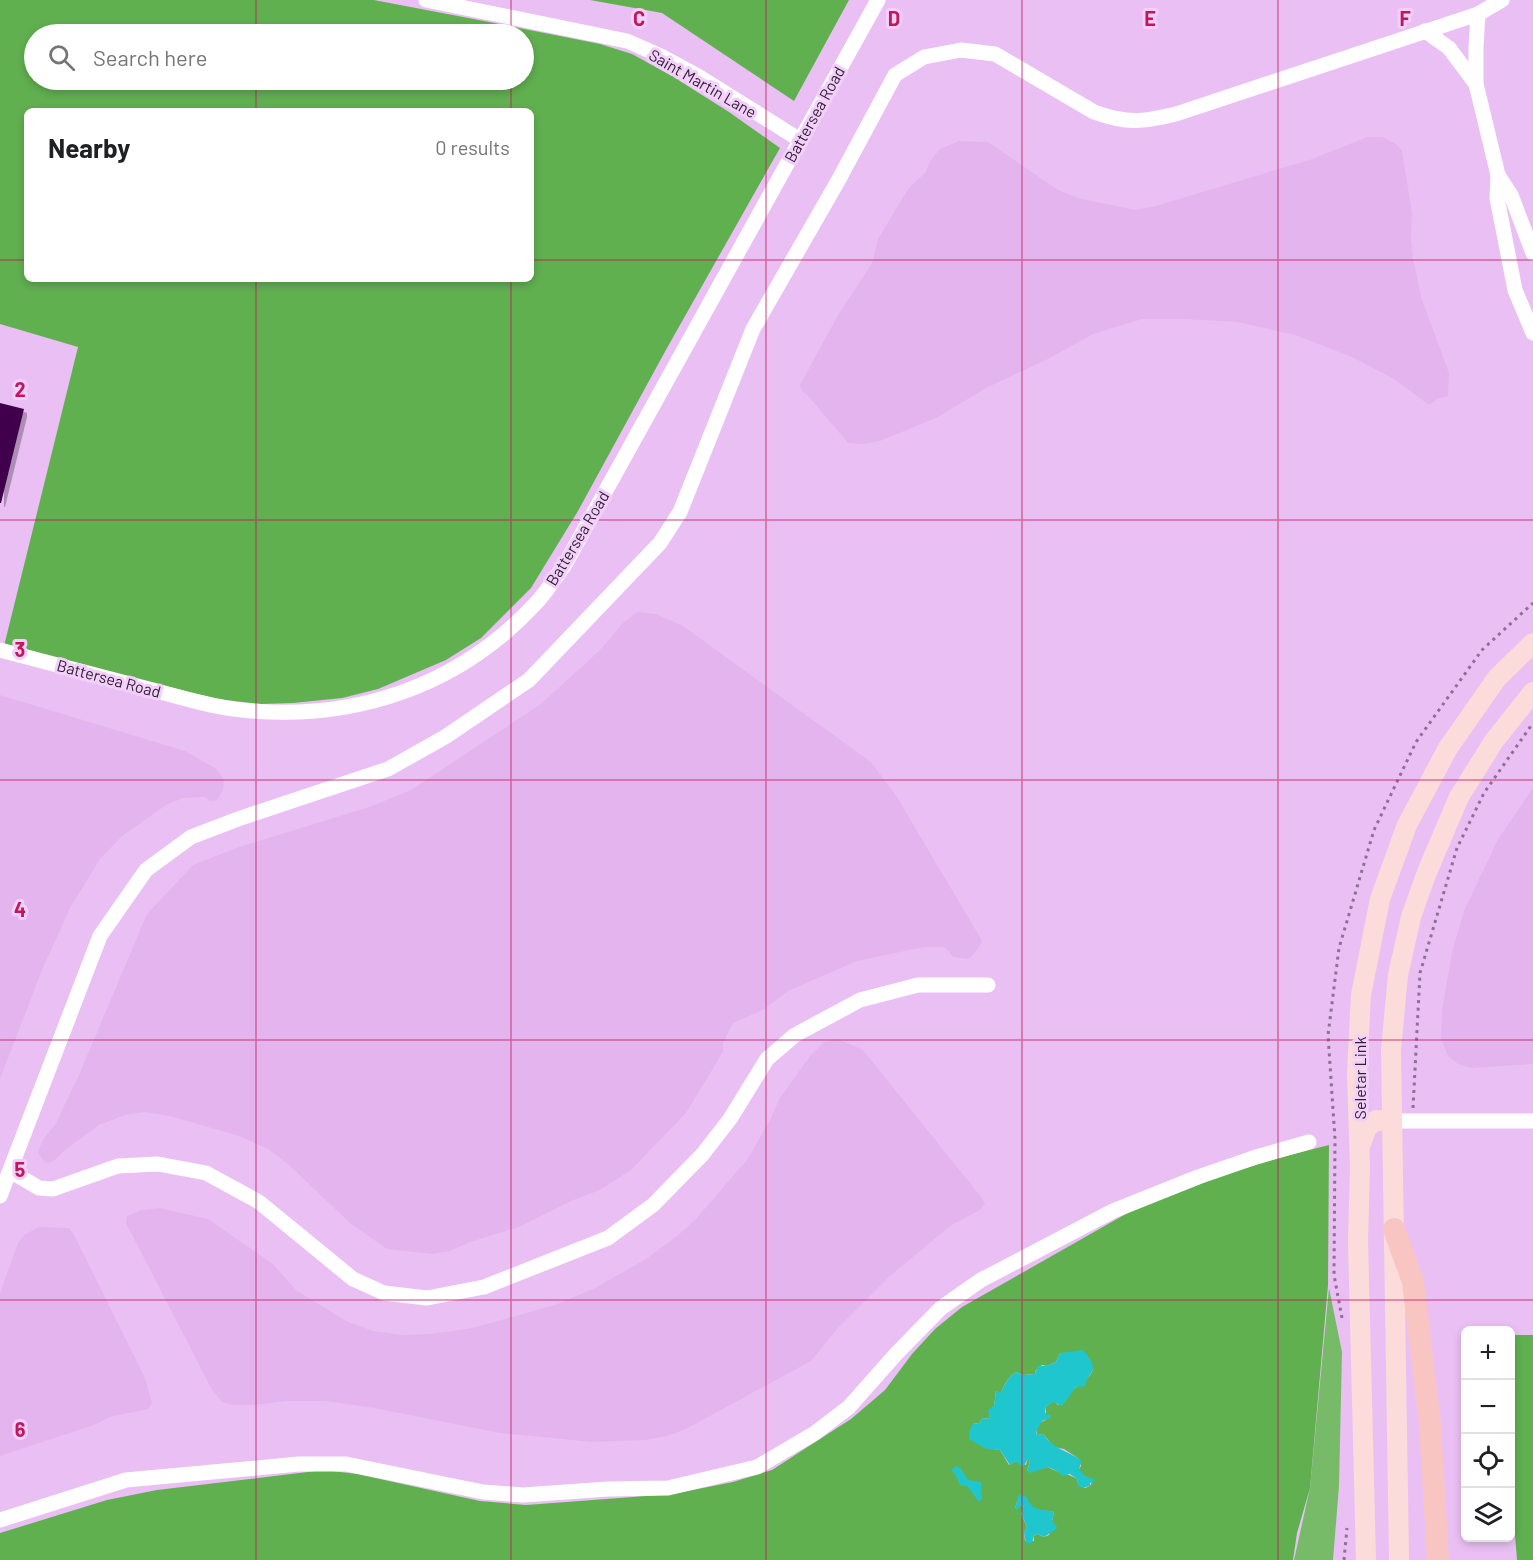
<!DOCTYPE html>
<html lang="en">
<head>
<meta charset="utf-8">
<style>
	:root { --surface:#fff; --page:#f2f2f2; --text:#202124; --muted:#757577; --line:#e0e0e0 }
	body { margin:0; font-family:Barlow,sans-serif; background:var(--page); color:var(--text) }
	.controls { position:absolute; right:18px; bottom:18px; display:grid; overflow:hidden; border-radius:9px; box-shadow:0 3px 9px #0003 }
	.controls button { width:54px; height:54px; display:grid; place-items:center; padding:0; border:0; border-bottom:2px solid var(--line); background:var(--surface); color:var(--text); font:30px sans-serif }
	.list { margin:0; padding:0; list-style:none }
	h2 { display:flex; justify-content:space-between; align-items:center; height:78px; margin:0; padding:0 24px; font-size:26px }
	h2 small { font-size:20px; font-weight:400; color:var(--muted) }
	.icon { flex:none; width:33px; height:33px; fill:none; stroke:currentColor; stroke-width:2; stroke-linecap:round; stroke-linejoin:round }
	.map { position:relative; flex:none; width:1533px; height:1560px; overflow:hidden }
	.search { position:absolute; background:var(--surface); box-shadow:0 3px 9px #0003; left:24px; top:24px; width:510px; height:66px; display:flex; align-items:center; gap:15px; box-sizing:border-box; padding:0 21px; border-radius:33px; color:var(--muted); font-size:22px }
	.panel { position:absolute; background:var(--surface); box-shadow:0 3px 9px #0003; left:24px; top:108px; width:510px; height:174px; border-radius:9px }
	.map>svg:first-child { display:block }
</style>
</head>
<body>
<div class="map">
<svg width="1533" height="1560" viewBox="0 0 1533 1560">
	<defs>
		<filter id="shadow"><feDropShadow dx="4" dy="4" stdDeviation="0" flood-color="#0004"/></filter>
	</defs>
	<rect width="100%" height="100%" fill="#eac0f4"/>
	<g fill="#e4b4ee">
		<polygon points="1367,137 1383,137 1396,144 1402,151 1412,213 1411,238 1413,259 1422,300 1449,373 1448,396 1437,399 1429,405 1394,379 1352,357 1295,335 1237,322 1183,319 1142,319 1093,334 1046,360 986,388 938,417 880,441 862,444 848,443 809,397 802,391 800,385 838,315 872,263 878,239 908,189 926,172 930,161 940,149 959,141 988,142 1058,190 1078,198 1135,210 1152,207 1312,159"/>
		<polygon points="637,612 656,614 683,626 871,762 895,794 980,937 982,942 973,955 968,959 953,957 948,950 944,947 924,947 857,961 788,991 763,1010 733,1023 723,1043 723,1052 686,1113 631,1170 600,1190 571,1201 519,1227 470,1242 450,1251 432,1254 387,1249 350,1223 288,1164 268,1149 239,1136 170,1116 145,1112 125,1115 99,1125 65,1150 54,1161 46,1163 43,1160 38,1153 39,1149 44,1138 55,1125 78,1077 147,914 193,865 239,847 372,806 411,790 541,704 600,650 622,624"/>
		<polygon points="0,695 185,751 215,768 224,779 223,790 217,800 210,801 205,797 183,798 166,805 122,836 100,859 70,908 42,970 0,1079"/>
		<polygon points="1533,788 1533,1064 1471,1068 1458,1064 1448,1056 1441,1039 1442,1011 1452,952 1464,911 1498,839"/>
		<polygon points="838,1039 863,1050 982,1198 985,1204 980,1210 950,1226 890,1276 838,1328 811,1361 686,1429 667,1436 645,1440 593,1442 500,1433 374,1408 325,1401 287,1401 253,1405 233,1405 222,1402 211,1388 126,1223 127,1216 141,1210 160,1208 208,1219 273,1264 296,1290 346,1321 373,1331 402,1335 430,1334 472,1328 555,1305 595,1288 646,1259 677,1236 695,1220 746,1161 768,1124 780,1098 810,1056 824,1042"/>
		<polygon points="39,1227 69,1228 74,1235 145,1378 152,1403 148,1409 110,1417 94,1425 0,1456 0,1293 18,1243 24,1235"/>
	</g>
	<polygon fill="#77bb69" points="1329,1288 1342,1352 1339,1486 1333,1560 1294,1560 1310,1488"/>
	<g fill="#61b050" fill-rule="evenodd">
		<path d="M0 0H374L484 21 600 44 632 54 672 76 729 112 780 148 667 348 578 511 531 588 481 638 446 660 378 689 342 698 293 703 260 704 217 699 4 646 78 347 0 324ZM34 34H524V80H34ZM27 111H531V279H27Z"/>
		<polygon points="590,0 849,0 794,101 662,13"/>
		<path d="M1329 1145 1328 1285 1310 1488 1297 1533 1293 1560H0V1533L107 1500 157 1490 324 1470 357 1474 480 1501 526 1505 673 1494 733 1482 772 1470 851 1419 885 1390 912 1354 935 1329 962 1307 1131 1211 1226 1174 1282 1157ZM1060 1353 1093 1370C1088 1381 1080 1383 1072 1391 1067 1397 1064 1401 1058 1405L1053 1401 1046 1407V1420C1040 1421 1035 1428 1037 1435L1043 1434 1054 1447 1064 1449 1078 1458 1081 1466 1078 1471 1092 1482 1090 1486 1085 1488 1078 1484 1077 1479C1068 1473 1057 1473 1048 1467L1027 1471 1030 1461 1028 1458 1026 1465 1015 1461 1009 1465 1000 1450C979 1448 979 1443 973 1424L979 1423 983 1418 990 1419 989 1412 994 1406 996 1391 1001 1394C1003 1386 1008 1377 1016 1372L1023 1375 1035 1374 1036 1370 1042 1365 1047 1366 1056 1362ZM1019 1496 1034 1509 1054 1512 1049 1535 1044 1537 1037 1534 1034 1536V1541H1025L1024 1533 1027 1527 1021 1513 1024 1507 1021 1505 1015 1508Z"/>
		<polygon points="1510,1335 1533,1335 1533,1560 1517,1560 1510,1473"/>
	</g>
	<g fill="#1fc6ce">
		<path d="M1083 1350 1092 1362 1093 1370 1086 1381V1386L1076 1387 1062 1406 1053 1402 1046 1407 1045 1412 1046 1414 1051 1415 1050 1418 1042 1421 1036 1432 1037 1435 1043 1434C1052 1448 1067 1451 1081 1460L1079 1471 1082 1472 1084 1476 1094 1479 1095 1481 1090 1483V1486L1082 1488 1078 1485 1077 1479 1070 1474 1062 1476 1059 1472 1048 1467 1030 1473 1027 1471 1030 1461 1028 1459 1023 1467 1015 1461 1010 1465 1000 1450 986 1449 969 1439V1431L973 1424 979 1423 983 1418 990 1419 988 1410 994 1406 996 1391 1001 1393C1004 1385 1008 1377 1016 1372L1023 1375 1035 1374 1038 1366H1047L1056 1362 1060 1353Z"/>
		<path d="M956 1466 960 1468 968 1480 981 1482 982 1499 979 1502 967 1486H961C957 1480 957 1475 951 1470Z"/>
		<path d="M1019 1495 1027 1497C1031 1511 1042 1509 1054 1512L1052 1521 1057 1527 1056 1529 1044 1537 1037 1534 1034 1536 1032 1543H1026L1024 1533 1027 1527 1021 1512 1024 1507 1021 1505 1017 1510 1015 1508Z"/>
	</g>
	<polygon fill="#41064c" filter="url(#shadow)" points="0,403 24,409 1,503 0,503"/>
	<g fill="none" stroke-linecap="round" stroke-linejoin="round">
		<g stroke="#8d7094" stroke-width="3" stroke-dasharray="3 4.5" stroke-linecap="butt">
			<polyline points="1413,1108 1420,973 1457,848 1484,793 1533,723"/>
			<polyline points="1342,1318 1334,1275 1335,1139 1328,1035 1339,948 1374,830 1416,742 1482,650 1533,603"/>
			<polyline points="1344,1560 1347,1528"/>
		</g>
		<g stroke="#fff" stroke-width="15">
			<polyline points="426,0 627,41 661,56 698,76 800,140"/>
			<polyline points="1478,14 1476,47 1476,84 1498,175 1497,198 1515,290 1533,333"/>
			<polyline points="1425,31 1449,48 1476,84"/>
			<polyline points="1498,175 1511,195 1533,253"/>
			<path d="M0 650C50 663 99 676 149 689 180 697 211 707 242 710 354 722 460 686 537 602 547 591 555 578 564 566L878 0"/>
			<polyline points="1392,1121 1533,1121"/>
			<polyline points="10,1171 39,1188 53,1189 118,1166 158,1164 206,1173 259,1202 353,1279 384,1293 427,1298 484,1287 608,1238 653,1205 702,1155 730,1119 767,1059 795,1035 860,1000 918,985 988,985"/>
			<path d="M0 1196 100 936 146 870 191 837 238 819 388 769 445 737 529 680 660 543 680 512 753 329 838 181 895 75 924 57 961 50 995 54 1094 112C1127 124 1143 122 1176 114L1478 14 1502 0"/>
			<polyline points="0,1520 126,1480 299,1464 346,1464 483,1492 523,1495 608,1489 668,1488 757,1467 815,1433 849,1407 896,1354 941,1308 981,1280 1113,1211 1198,1177 1256,1157 1309,1142"/>
		</g>
		<g stroke="#fbdcdb" stroke-width="20">
			<polyline points="1360,1146 1367,1128 1376,1120 1392,1121"/>
			<polyline points="1366,1560 1358,1241 1360,1167 1357,1073 1361,995 1380,899 1407,825 1448,748 1497,678 1533,643"/>
			<polyline points="1399,1560 1391,1050 1398,975 1411,917 1427,872 1459,797 1494,741 1533,692"/>
		</g>
		<polyline stroke="#f9c5c3" stroke-width="22" points="1394,1229 1413,1282 1430,1425 1438,1560"/>
	</g>
	<path fill="none" stroke="#c2185b" stroke-width="1.5" stroke-opacity="0.55" d="M256 0V34M511 0V34M766 0V1560M1022 0V1560M1278 0V1560M256 80V111M511 80V111M0 260H27M531 260H1533M256 279V1560M511 279V1560M0 520H1533M0 780H1533M0 1040H1533M0 1300H1533"/>
	<g text-anchor="middle" dominant-baseline="central" stroke-width="6" stroke-linejoin="round" paint-order="stroke">
		<g font-size="16" fill="#2f1f33" stroke="#f3d0fa">
			<text transform="translate(703 83) rotate(30)">Saint Martin Lane</text>
			<text transform="translate(814 114) rotate(-61)">Battersea Road</text>
			<text transform="translate(577 538) rotate(-59)">Battersea Road</text>
			<text transform="translate(109 678) rotate(15)">Battersea Road</text>
			<text transform="translate(1359 1078) rotate(-90)">Seletar Link</text>
		</g>
	</g>
	<g font-size="20" text-anchor="middle" font-weight="bold" fill="#c2185b" stroke="#f3d0fa" stroke-width="6" stroke-linejoin="round" paint-order="stroke">
		<text x="639" y="26">C</text>
		<text x="894" y="26">D</text>
		<text x="1150" y="26">E</text>
		<text x="1405" y="26">F</text>
		<text x="20" y="397">2</text>
		<text x="20" y="657">3</text>
		<text x="20" y="917">4</text>
		<text x="20" y="1177">5</text>
		<text x="20" y="1437">6</text>
	</g>
</svg>
<div class="controls">
<button>+</button>
<button>−</button>
<button><svg class="icon" aria-label="locate" viewBox="0 0 24 24"><circle cx="12" cy="12" r="6"/><path d="M12 2v4M12 18v4M2 12h4M18 12h4"/></svg></button>
<button><svg class="icon" aria-label="layers" viewBox="0 0 24 24"><path d="M12 4l9 5-9 5-9-5zM3 14l9 5 9-5"/></svg></button>
</div>
<div class="search"><svg class="icon" aria-label="search" viewBox="0 0 24 24"><circle cx="10" cy="10" r="6"/><path d="M15 15l6 6"/></svg>Search here</div>
<section class="panel">
<h2>Nearby<small>0 results</small></h2>
<ul class="list">
</ul>
</section>
</div>
</body>
</html>
